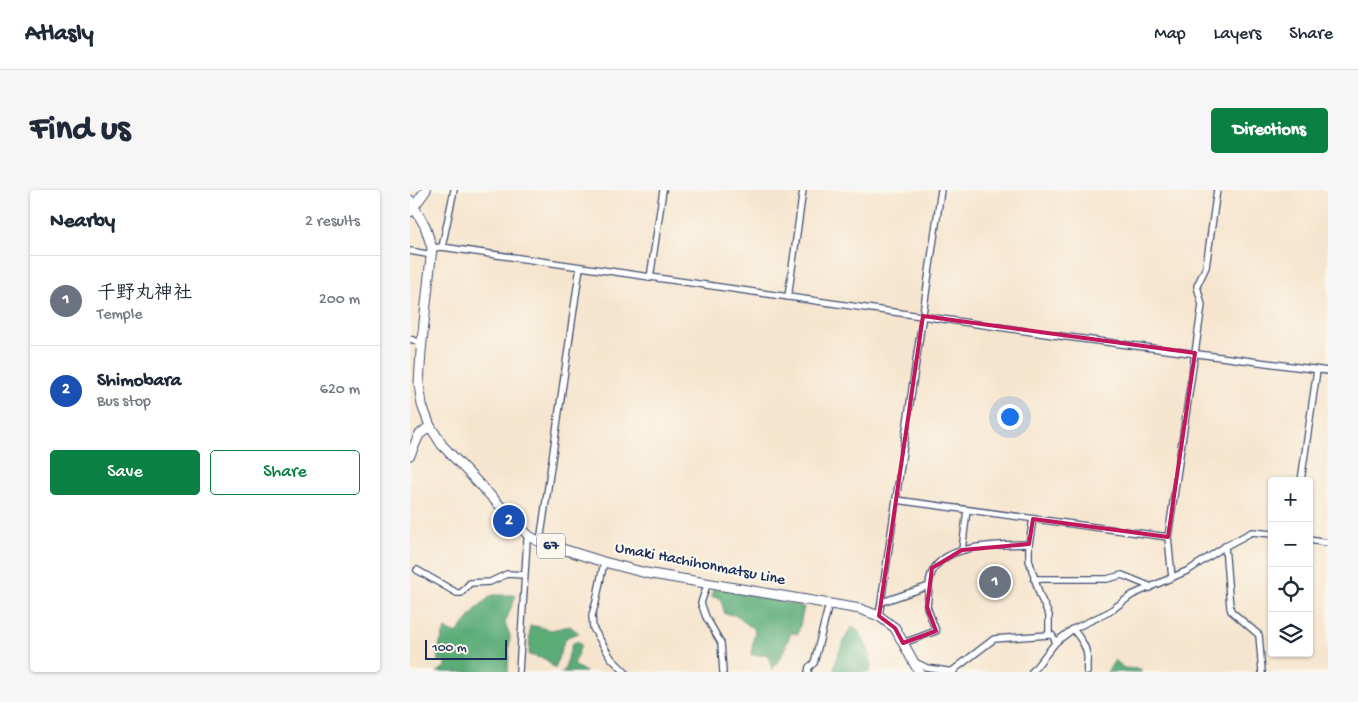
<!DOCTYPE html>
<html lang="en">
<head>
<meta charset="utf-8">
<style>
	:root { --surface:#fff; --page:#f6f6f7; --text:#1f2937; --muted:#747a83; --line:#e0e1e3; --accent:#0b8043 }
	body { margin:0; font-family:"Gochi Hand","Klee One",sans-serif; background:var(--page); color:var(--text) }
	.controls { position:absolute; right:15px; bottom:15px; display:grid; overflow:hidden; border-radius:5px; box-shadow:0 1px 4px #0004 }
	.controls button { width:45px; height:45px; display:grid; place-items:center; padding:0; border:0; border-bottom:1px solid var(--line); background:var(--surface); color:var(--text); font:25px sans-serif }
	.scale { position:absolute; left:15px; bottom:12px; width:82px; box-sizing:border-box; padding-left:5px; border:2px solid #1b2f5e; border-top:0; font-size:14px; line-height:18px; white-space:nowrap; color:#1b2f5e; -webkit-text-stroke:4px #fbf7ec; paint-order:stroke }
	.you { position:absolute; left:599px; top:226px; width:18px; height:18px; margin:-12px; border:4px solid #fff; border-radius:50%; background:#1a73e8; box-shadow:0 0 0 8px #1a73e833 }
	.badge { display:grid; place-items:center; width:32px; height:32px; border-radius:50%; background:var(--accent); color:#fff; font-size:16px; font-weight:700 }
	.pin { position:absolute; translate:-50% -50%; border:2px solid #fff; box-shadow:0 1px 5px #0006 }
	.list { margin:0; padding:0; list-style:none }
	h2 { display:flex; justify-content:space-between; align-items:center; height:65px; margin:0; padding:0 20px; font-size:21px }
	h2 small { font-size:16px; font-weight:400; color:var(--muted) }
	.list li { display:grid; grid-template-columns:32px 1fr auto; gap:15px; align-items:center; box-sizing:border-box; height:90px; padding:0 20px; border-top:1px solid var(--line) }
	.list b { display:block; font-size:19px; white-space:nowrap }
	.list p { margin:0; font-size:16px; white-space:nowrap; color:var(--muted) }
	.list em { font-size:16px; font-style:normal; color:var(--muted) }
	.actions { display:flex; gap:10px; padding:15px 20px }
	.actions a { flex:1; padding:11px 0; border:1px solid var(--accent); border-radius:5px; text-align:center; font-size:18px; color:var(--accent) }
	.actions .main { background:var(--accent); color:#fff }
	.icon { flex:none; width:28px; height:28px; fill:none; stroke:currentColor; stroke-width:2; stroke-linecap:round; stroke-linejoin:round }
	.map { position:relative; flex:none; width:918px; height:482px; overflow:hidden; border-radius:5px }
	header { display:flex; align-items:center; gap:30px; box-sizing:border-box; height:70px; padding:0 25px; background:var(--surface); border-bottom:1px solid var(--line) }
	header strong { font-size:24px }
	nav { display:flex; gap:28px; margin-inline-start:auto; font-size:18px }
	.intro { display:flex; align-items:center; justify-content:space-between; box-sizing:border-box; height:120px; padding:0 30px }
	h1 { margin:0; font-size:35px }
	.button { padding:12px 22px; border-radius:5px; background:var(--accent); color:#fff; font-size:18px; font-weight:700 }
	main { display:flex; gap:30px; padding:0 30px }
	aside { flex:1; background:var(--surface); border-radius:5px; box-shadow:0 1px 4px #0004 }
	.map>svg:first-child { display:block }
</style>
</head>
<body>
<header>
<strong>Atlasly</strong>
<nav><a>Map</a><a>Layers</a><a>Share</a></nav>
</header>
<div class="intro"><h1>Find us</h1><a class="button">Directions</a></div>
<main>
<aside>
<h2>Nearby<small>2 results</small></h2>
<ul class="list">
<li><span class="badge" style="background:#6b7280">1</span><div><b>千野丸神社</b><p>Temple</p></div><em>200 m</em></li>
<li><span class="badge" style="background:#1a4fb4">2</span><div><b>Shimobara</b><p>Bus stop</p></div><em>620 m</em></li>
</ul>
<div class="actions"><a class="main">Save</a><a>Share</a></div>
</aside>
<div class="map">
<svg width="918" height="482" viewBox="0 0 918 482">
	<rect width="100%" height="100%" fill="#fbf7ec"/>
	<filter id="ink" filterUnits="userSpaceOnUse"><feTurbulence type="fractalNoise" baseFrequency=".02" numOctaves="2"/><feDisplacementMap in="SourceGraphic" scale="10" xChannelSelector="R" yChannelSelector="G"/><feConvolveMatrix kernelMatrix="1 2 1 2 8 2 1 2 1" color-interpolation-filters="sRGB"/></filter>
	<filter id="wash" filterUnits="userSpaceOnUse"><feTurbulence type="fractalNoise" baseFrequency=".0096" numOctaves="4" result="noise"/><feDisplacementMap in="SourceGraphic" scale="20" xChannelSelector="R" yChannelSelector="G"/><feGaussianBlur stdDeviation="1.12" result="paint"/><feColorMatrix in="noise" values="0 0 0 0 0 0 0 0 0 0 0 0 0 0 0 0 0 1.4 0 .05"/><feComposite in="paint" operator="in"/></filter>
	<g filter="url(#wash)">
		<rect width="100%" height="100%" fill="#f6e5ce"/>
		<g fill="#5cac78" stroke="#3c6e6b">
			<polygon points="304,397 394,417 388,444 381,443 373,463 362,480 358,465 341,465 345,440 325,425 315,424 310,408 301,407"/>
			<polygon points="82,405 106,405 95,433 100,445 98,482 27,482 35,477 37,471 28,471 27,462 35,439 46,444 68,417"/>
			<polygon points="120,436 126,436 141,440 160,436 169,443 157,447 153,454 145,479 135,469 119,465"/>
			<path d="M441 437 447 439C456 454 464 465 460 482H425C422 471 436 448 441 437Z"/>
			<polygon points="168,451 171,455 164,475 176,482 149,482 154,481 162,454"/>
			<polygon points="705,470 714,478 731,479 731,482 697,482"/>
		</g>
	</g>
	<g filter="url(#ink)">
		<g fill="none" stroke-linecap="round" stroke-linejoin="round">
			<g stroke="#3c4a6f" stroke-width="8">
				<g id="street">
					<polyline points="32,57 44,0"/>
					<polyline points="22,58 32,57 650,146 918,181"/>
					<polyline points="0,61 22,65"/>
					<polyline points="240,88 253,0"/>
					<polyline points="378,107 393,0"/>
					<polyline points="0,149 12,153"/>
					<polyline points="891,291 907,180"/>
					<polyline points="486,310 758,347"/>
					<polyline points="623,329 619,354 619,370 630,406 639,425 639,445"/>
					<polyline points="899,350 918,353"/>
					<polyline points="130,352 170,77"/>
					<polyline points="815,356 820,417 821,421 849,445 852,482"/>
					<polyline points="552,360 557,320"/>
					<polyline points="194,372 186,412 182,425 183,438 201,468 215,482"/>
					<polyline points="7,380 47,403 51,403 60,393 80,392 97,384 114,385"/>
					<polyline points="762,388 758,347 792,115 787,96 796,77 807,0"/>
					<polyline points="624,389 697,389 712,385 739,396 740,398"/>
					<polyline points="298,392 291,413 296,427 311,453 313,482"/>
					<path d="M472 412 519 396C520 352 587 355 619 354"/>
					<polyline points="469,426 531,0"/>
					<path d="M663 439C669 447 676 455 677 465 678 471 676 476 677 482"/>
					<polyline points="493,453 526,441 517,417 519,396"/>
					<polyline points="505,472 517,478 544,482"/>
					<polyline points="109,482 117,350 119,346"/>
					<polyline points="398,482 399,477 404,473 419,414"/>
					<polyline points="541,482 584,449 639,445 642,445 646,452"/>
					<polyline points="622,482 646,452 663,439 699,422 722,405 779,380 814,357 842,342 862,344"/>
				</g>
			</g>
			<g stroke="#3c4a6f" stroke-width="11">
				<g id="secondary">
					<polyline points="0,22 16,0"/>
					<polyline points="0,265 9,245 20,236"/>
				</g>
			</g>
			<g stroke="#3c4a6f" stroke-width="11">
				<polyline id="primary" points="0,10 15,36 22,58 11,161 9,194 12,215 20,236 32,255 119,346 130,352 194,372 236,383 450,419 469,426 485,438 509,482"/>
			</g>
			<use href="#street" stroke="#fff" stroke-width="5.5"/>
			<use href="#secondary" stroke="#fff" stroke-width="9"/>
			<use href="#primary" stroke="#fff" stroke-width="9"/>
		</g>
	</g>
	<path fill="none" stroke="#c2185b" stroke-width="4" stroke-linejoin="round" d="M513 126 785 163 758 347 623 329 619 354 552 360 522 378 517 417 526 441 493 453 485 438 469 426Z"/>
	<g text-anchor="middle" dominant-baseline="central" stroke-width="4.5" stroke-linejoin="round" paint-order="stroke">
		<rect fill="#fbf7ec" stroke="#5e6b89" stroke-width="1" x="127" y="343.5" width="28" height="25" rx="4"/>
		<g font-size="15" font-weight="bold" fill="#1b2f5e">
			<text x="141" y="356">67</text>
		</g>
		<g font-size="16" fill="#1b2f5e" stroke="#fbf7ec">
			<text transform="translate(290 375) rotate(11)">Umaki Hachihonmatsu Line</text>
		</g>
	</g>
</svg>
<div class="controls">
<button>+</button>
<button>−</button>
<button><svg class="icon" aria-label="locate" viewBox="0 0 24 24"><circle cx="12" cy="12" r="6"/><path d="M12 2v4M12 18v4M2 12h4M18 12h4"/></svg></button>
<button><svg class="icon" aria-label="layers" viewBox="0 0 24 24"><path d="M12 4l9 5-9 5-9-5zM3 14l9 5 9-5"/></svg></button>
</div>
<div class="scale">100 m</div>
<div class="you"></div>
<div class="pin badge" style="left:585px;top:392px;background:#6b7280">1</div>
<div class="pin badge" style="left:99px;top:331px;background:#1a4fb4">2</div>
</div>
</main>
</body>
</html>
